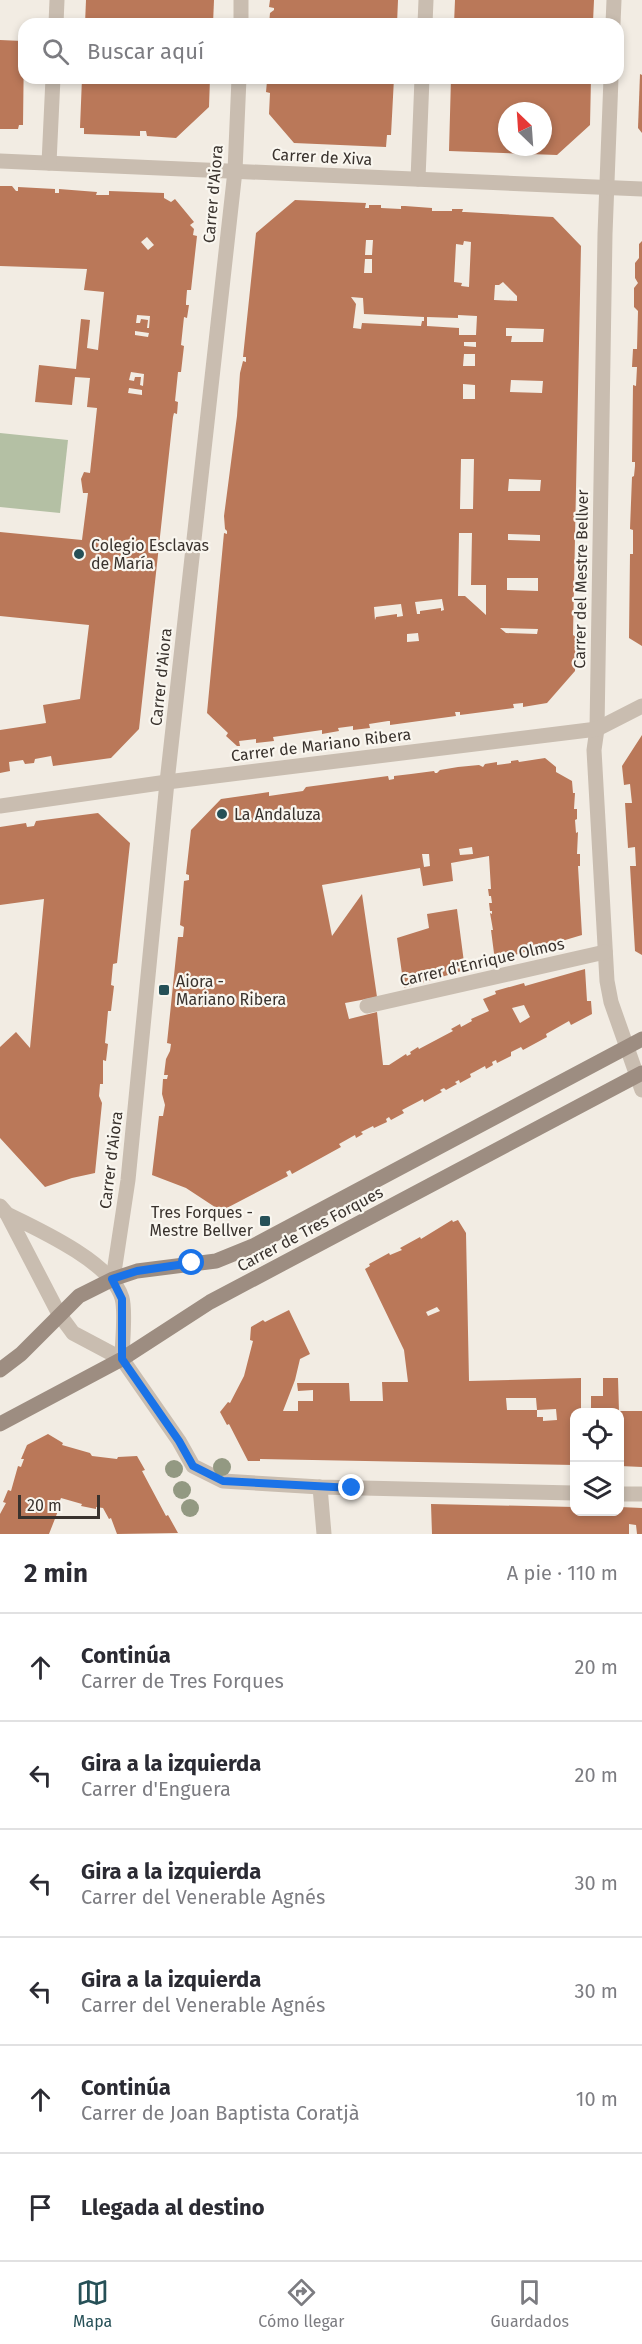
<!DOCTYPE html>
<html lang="es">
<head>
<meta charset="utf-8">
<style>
	:root { --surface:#fff; --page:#f7f7f7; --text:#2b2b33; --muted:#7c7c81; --line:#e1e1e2; --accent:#265057 }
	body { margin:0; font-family:"Fira Sans",sans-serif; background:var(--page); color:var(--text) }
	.controls { position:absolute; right:18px; bottom:18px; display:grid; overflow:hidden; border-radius:12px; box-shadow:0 3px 9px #0003 }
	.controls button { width:54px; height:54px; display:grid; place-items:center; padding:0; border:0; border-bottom:2px solid var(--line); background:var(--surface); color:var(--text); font:30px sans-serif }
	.compass { position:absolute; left:498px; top:102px; width:54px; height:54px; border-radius:50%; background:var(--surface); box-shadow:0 3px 9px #0003; rotate:335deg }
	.scale { position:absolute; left:18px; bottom:15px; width:82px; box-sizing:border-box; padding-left:6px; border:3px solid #39322d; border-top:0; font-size:16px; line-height:21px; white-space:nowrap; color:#39322d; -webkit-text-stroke:4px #f9f6ef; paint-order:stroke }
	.stop { position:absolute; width:18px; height:18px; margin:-14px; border:4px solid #1a73e8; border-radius:50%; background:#fff }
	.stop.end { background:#1a73e8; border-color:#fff; box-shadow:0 2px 6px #0008 }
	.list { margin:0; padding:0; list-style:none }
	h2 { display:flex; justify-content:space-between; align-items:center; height:78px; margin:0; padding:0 24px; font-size:26px }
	h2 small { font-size:20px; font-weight:400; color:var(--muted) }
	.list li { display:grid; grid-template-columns:39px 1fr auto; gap:18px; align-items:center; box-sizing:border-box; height:108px; padding:0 24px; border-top:2px solid var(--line) }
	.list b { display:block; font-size:22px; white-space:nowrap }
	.list p { margin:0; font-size:20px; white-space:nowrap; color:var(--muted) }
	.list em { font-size:20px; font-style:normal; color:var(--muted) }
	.icon { flex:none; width:33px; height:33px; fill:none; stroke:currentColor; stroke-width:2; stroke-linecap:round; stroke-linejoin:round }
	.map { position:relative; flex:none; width:642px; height:1534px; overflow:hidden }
	.search { position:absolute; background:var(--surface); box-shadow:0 3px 9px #0003; left:18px; right:18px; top:18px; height:66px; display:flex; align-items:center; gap:15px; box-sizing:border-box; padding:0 21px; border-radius:18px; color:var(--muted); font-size:22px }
	.sheet { height:726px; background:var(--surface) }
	nav { display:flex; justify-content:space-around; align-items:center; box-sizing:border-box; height:84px; border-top:2px solid var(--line); background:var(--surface); font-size:16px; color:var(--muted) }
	nav a { display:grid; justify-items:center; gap:3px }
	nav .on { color:var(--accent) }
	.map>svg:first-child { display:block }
</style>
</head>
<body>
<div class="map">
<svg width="642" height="1534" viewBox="0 0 642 1534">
	<rect width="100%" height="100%" fill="#f2ece3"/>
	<polygon fill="#b4c0a4" points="0,433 68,440 60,513 0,507"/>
	<g fill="#ba7859" fill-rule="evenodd">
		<polygon points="86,0 214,0 213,24 85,24"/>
		<polygon points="270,0 398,0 397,24 269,24 270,13 274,10 274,8 269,7"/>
		<polygon points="455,0 594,0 593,22 589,22 589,24 454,24"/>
		<polygon points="0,40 23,41 24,44 23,125 19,125 18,129 0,129"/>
		<polygon points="640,74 642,75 642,133 638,128"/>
		<polygon points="82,78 210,78 209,107 176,138 147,136 146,131 140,131 140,136 84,134 84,128 80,128"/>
		<polygon points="271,78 394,78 391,135 387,135 386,147 294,143 269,114 270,93 266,92 267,81 271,80"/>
		<path d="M451 78H591L590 125 557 155 449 151ZM507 111H543V147H507Z"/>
		<path d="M0 186H12L16 191H18V187L55 189V193H59V189L97 192 96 195H109V191L164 193V198L171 202 175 199 194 222 190 225 194 229 193 235 197 236 191 290H187L186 302V305H189L187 318 184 317 181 345 184 346 181 372H178L175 401 178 402 177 414 174 413 173 417 139 729 111 758 53 766 51 756 35 759 34 763 25 764 23 760 9 762 10 771 0 773V730L46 723 43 705 80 699 89 625 0 616V532L82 540 88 493H83L81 479 84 472 90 473 97 408 87 407 90 378 75 377 72 405 35 402 39 365 76 369 81 319 90 320 87 348 98 350 104 292 84 290 87 269 0 266ZM147 237 154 245 148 250 141 242ZM137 315 150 316 149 328H147L148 320 141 319 140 323H136ZM135 331 149 333 148 337 135 335ZM131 372 144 374 143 386 140 385 141 377H135L134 381 129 380ZM129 388 142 390V395L128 393Z"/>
		<path d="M295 200 366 203 365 208H369V205H381V208L401 209V206H405L432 208V211H452V209H463L462 212H465L553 217 581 246 573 635 576 637 575 671 547 703 523 707V703L513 704 514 708 460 715V712H455L456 716 390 725V721H388L369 724 370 728 353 730V726L338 728 339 731 322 734V730L273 737 274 741 256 743V739L239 741 240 746H237L226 736 228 733 207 713 224 533 227 534V531L225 529 224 516 227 493 237 416 240 373 243 361 246 362V357H243L256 233ZM366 240H373L372 255H365ZM464 241 471 242 469 287 461 286 462 283 454 282 456 244 463 245ZM365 259H372V273H364ZM503 282 517 296V301L494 300 495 285H499ZM351 297 363 298 364 314 424 317V321H422L421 326 362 323 361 329 353 328 356 304ZM458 315 477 316 476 335H459V328L427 326V317L458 318ZM506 328 544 329 543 342H511L512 336H506ZM464 342H476V347L464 346ZM464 354H475V366H463ZM511 380 543 381 542 393 510 392ZM463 384 475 385V399H463ZM461 459H474L473 509H460ZM509 479 541 480 540 491H508ZM459 533H472L471 585H486V615L465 596H458ZM508 534 540 535V541L508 540ZM507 578H538V591L507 590ZM442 599 444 610 441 611V608L420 611V614H417L415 602ZM401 604 403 616 397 617V614L376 617 375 620 374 607ZM500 628 538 629 537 634 506 633ZM418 633 419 641 407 642V634Z"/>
		<polygon points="642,241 642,646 629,638 630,554 633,554 633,530 630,529 632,477 634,476 635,466 635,462 632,462 633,385 636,386 637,367 632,367 633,349 637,349 638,311 634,307 634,288 638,283 635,278 635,263 639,258 639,244"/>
		<polygon points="642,735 642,955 635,951 630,866 636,866 635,847 628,848 625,803 632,803 631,794 630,784 624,785 622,766"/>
		<path d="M545 758 556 767V772L572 781 573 793H575L574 809H577V819L575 820 576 833 578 832 577 854H580V866H578L582 935 495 961 491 930H493L490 913 492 914V911H490L489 903H492L491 896H489L488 889H491L489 856 451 863 453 881 423 886 420 868 322 885 332 936 362 894 377 997 345 1003 349 1019 377 1012 383 1065H389L406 1054 407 1056 411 1054 410 1052 418 1047 419 1049 453 1031 451 1029 460 1024 461 1027 472 1021 471 1019 489 1011 483 999 496 994 495 991 524 983 525 986 585 969 587 1001H591L592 1014 571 1025 569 1021 546 1034 547 1037 523 1050 521 1047 511 1052V1056L497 1063 496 1060 492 1062 493 1065 486 1069 485 1066 474 1072 470 1074 471 1077 460 1083 459 1080 455 1082 457 1084 446 1090 444 1088 440 1090 442 1092 424 1102 423 1099 402 1110 404 1113 391 1120 389 1117 386 1119 387 1122 374 1128 373 1126 361 1132 363 1134 356 1138 355 1135 339 1144 341 1147 292 1174 290 1170 286 1172 288 1176 221 1211 186 1188 152 1175 159 1116H163L165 1105 162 1094 163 1079H167L168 1075H164L166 1059 170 1051 171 1044 167 1043 178 937H183L184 927 180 925 184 881 189 880V875L186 874 191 830 221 799 269 792V796L303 791 306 787 388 776 389 780 394 779V776L411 774 434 771 435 773H437L440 770 458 767 479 765 483 767 485 764 497 762V765L511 763V761L518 760 519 762ZM472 847 473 854 460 855 459 849ZM422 854H429L430 866 424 867ZM524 1005 530 1017 520 1023 512 1008Z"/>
		<polygon points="98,813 130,843 117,963 113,964 111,985 114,986 111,1011 108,1011 105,1043 108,1044 106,1061 103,1060 103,1084 100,1084 99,1096 102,1103 95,1173 72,1178 45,1187 0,1138 0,1047 16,1032 30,1048 44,899 0,905 0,827 26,823 27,827 34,826 36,821"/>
		<polygon points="457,909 465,970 404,988 397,938 429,928 427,914"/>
		<path d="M452 1220 453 1222 458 1220 466 1233 469 1381 581 1378V1412H574V1465L260 1459V1461H248L229 1424 227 1425 220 1412 228 1402 230 1403 244 1376 253 1341 250 1340 251 1327 263 1320 265 1322 289 1310 310 1354 300 1359 295 1380 283 1411H298V1401H313V1390L298 1391 297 1383H349L350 1401H383L382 1382H408L404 1350 365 1269 370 1266 369 1264 389 1253 390 1255 402 1250 400 1248 420 1237 421 1239ZM437 1307 440 1311 428 1316 426 1312ZM506 1398H536L537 1410 556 1409 557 1420 543 1421V1417H537V1410H507Z"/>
		<polygon points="603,1378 618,1378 619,1412 591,1412 591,1396 603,1396"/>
		<polygon points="620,1411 642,1411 642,1467 620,1466"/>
		<polygon points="48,1434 63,1443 62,1445 90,1453 92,1456 117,1459 118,1457 137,1456 145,1470 142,1471 166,1516 168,1515 178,1533 117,1534 111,1518 109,1519 103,1508 96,1507 96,1509 81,1506 82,1504 61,1498 56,1510 58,1511 49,1534 0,1534 0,1514 6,1503 3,1502 8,1490 11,1491 18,1466 21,1467 24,1459 21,1459 27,1445"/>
		<polygon points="431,1504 574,1507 574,1512 620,1512 620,1507 642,1508 642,1534 637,1534 636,1525 629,1524 629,1534 432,1534"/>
	</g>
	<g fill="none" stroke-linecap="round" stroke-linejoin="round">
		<g stroke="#c9bdb0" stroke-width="15">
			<polyline points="56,24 57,0"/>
			<polyline points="425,24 426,0"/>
			<polyline points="613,24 614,0"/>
			<polyline points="611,78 605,234 597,729 594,750 607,981 611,1002 642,1090"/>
			<polyline points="0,161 642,189"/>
			<polyline points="49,163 53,78"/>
			<polyline points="418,179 422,78"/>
			<polyline points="0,806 167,782 597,729 642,706"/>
			<polyline points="367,1006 605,952"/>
			<polyline points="122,1359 179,1441 193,1466 223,1481 320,1487 574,1493"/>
			<polyline points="320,1487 324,1534"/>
			<polyline points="620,1494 642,1494"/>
		</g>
		<g stroke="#c9bdb0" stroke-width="15">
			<polyline points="241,24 241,0"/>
			<path d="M0 1206 7 1214 59 1314 73 1333 122 1359C122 1344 126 1311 122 1298 112 1263 38 1229 7 1214"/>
			<polyline points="113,1279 128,1180 167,782 235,171 239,78"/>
		</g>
		<g stroke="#9d8d81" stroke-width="15">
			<polyline points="0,1370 21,1354 79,1296 113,1279 137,1271 216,1261 253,1246 642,1039"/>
			<polyline points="0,1424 122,1359 210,1302 642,1073"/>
		</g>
	</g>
	<g fill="#939982">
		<circle cx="222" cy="1467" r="9"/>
		<circle cx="174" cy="1469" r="9"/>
		<circle cx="182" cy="1490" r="9"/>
		<circle cx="190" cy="1508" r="9"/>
	</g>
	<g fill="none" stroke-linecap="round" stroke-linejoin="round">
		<polyline stroke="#1a73e8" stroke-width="8" points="192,1263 137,1271 112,1279 122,1299 122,1359 179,1441 193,1466 223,1481 352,1488"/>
	</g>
	<g fill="#265057" stroke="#f9f6ef" stroke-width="2">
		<circle cx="79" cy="554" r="6"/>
		<circle cx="222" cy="814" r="6"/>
		<rect x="158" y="984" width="12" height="12" rx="3"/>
		<rect x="259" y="1215" width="12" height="12" rx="3"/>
	</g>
	<g text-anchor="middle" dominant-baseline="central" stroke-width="4.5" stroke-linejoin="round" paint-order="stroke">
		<g font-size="16" fill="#39322d" stroke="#f9f6ef">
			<text transform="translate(322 157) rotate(3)">Carrer de Xiva</text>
			<text transform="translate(213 194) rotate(-85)">Carrer d'Aiora</text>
			<text transform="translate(581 579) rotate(-89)">Carrer del Mestre Bellver</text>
			<text transform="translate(161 677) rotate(-84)">Carrer d'Aiora</text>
			<text transform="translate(321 745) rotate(-7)">Carrer de Mariano Ribera</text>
			<text transform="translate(482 962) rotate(-13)">Carrer d'Enrique Olmos</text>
			<text transform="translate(111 1160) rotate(-83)">Carrer d'Aiora</text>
			<text transform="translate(310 1229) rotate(-28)">Carrer de Tres Forques</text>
		</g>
		<g font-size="16" fill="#39322d" stroke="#f9f6ef" text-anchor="start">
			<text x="91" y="545">Colegio Esclavas<tspan x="91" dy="18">de María</tspan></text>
			<text x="234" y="814">La Andaluza</text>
			<text x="176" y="981">Aiora -<tspan x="176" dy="18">Mariano Ribera</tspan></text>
			<text x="253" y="1212" text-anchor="end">Tres Forques -<tspan x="253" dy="18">Mestre Bellver</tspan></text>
		</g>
	</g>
</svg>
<div class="controls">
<button><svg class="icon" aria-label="locate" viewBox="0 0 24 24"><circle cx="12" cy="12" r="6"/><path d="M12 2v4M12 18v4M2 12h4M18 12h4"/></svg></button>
<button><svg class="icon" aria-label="layers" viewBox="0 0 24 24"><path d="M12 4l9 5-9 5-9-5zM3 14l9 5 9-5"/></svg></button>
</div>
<svg class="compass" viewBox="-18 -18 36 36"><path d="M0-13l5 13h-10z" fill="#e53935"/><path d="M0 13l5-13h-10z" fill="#7c7c81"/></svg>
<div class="scale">20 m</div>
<div class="stop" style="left:192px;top:1263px"></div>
<div class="stop end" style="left:352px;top:1488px"></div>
<div class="search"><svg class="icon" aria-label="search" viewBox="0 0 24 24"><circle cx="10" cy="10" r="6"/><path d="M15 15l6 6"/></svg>Buscar aquí</div>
</div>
<section class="sheet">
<h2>2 min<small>A pie · 110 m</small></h2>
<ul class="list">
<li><svg class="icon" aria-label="ahead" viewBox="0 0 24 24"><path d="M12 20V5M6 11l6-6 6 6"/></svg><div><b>Continúa</b><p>Carrer de Tres Forques</p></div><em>20 m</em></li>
<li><svg class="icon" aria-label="left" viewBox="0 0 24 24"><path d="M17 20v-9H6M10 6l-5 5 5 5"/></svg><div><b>Gira a la izquierda</b><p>Carrer d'Enguera</p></div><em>20 m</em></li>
<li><svg class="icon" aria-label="left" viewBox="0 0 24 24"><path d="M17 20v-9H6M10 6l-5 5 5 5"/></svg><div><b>Gira a la izquierda</b><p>Carrer del Venerable Agnés</p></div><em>30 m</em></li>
<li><svg class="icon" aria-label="left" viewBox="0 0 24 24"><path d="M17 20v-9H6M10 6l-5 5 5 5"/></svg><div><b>Gira a la izquierda</b><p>Carrer del Venerable Agnés</p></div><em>30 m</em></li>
<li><svg class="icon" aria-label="ahead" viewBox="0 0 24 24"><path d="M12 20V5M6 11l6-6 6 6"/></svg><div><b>Continúa</b><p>Carrer de Joan Baptista Coratjà</p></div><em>10 m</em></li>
<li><svg class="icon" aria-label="arrive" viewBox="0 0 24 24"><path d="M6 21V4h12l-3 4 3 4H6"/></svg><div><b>Llegada al destino</b></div></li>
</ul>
</section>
<nav>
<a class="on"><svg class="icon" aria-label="map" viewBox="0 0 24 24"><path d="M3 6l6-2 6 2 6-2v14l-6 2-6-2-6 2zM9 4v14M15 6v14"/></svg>Mapa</a>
<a><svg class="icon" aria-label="directions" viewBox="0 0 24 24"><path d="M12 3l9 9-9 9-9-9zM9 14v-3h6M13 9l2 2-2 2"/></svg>Cómo llegar</a>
<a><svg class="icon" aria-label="saved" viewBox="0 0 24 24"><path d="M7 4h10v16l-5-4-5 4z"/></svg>Guardados</a>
</nav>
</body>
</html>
